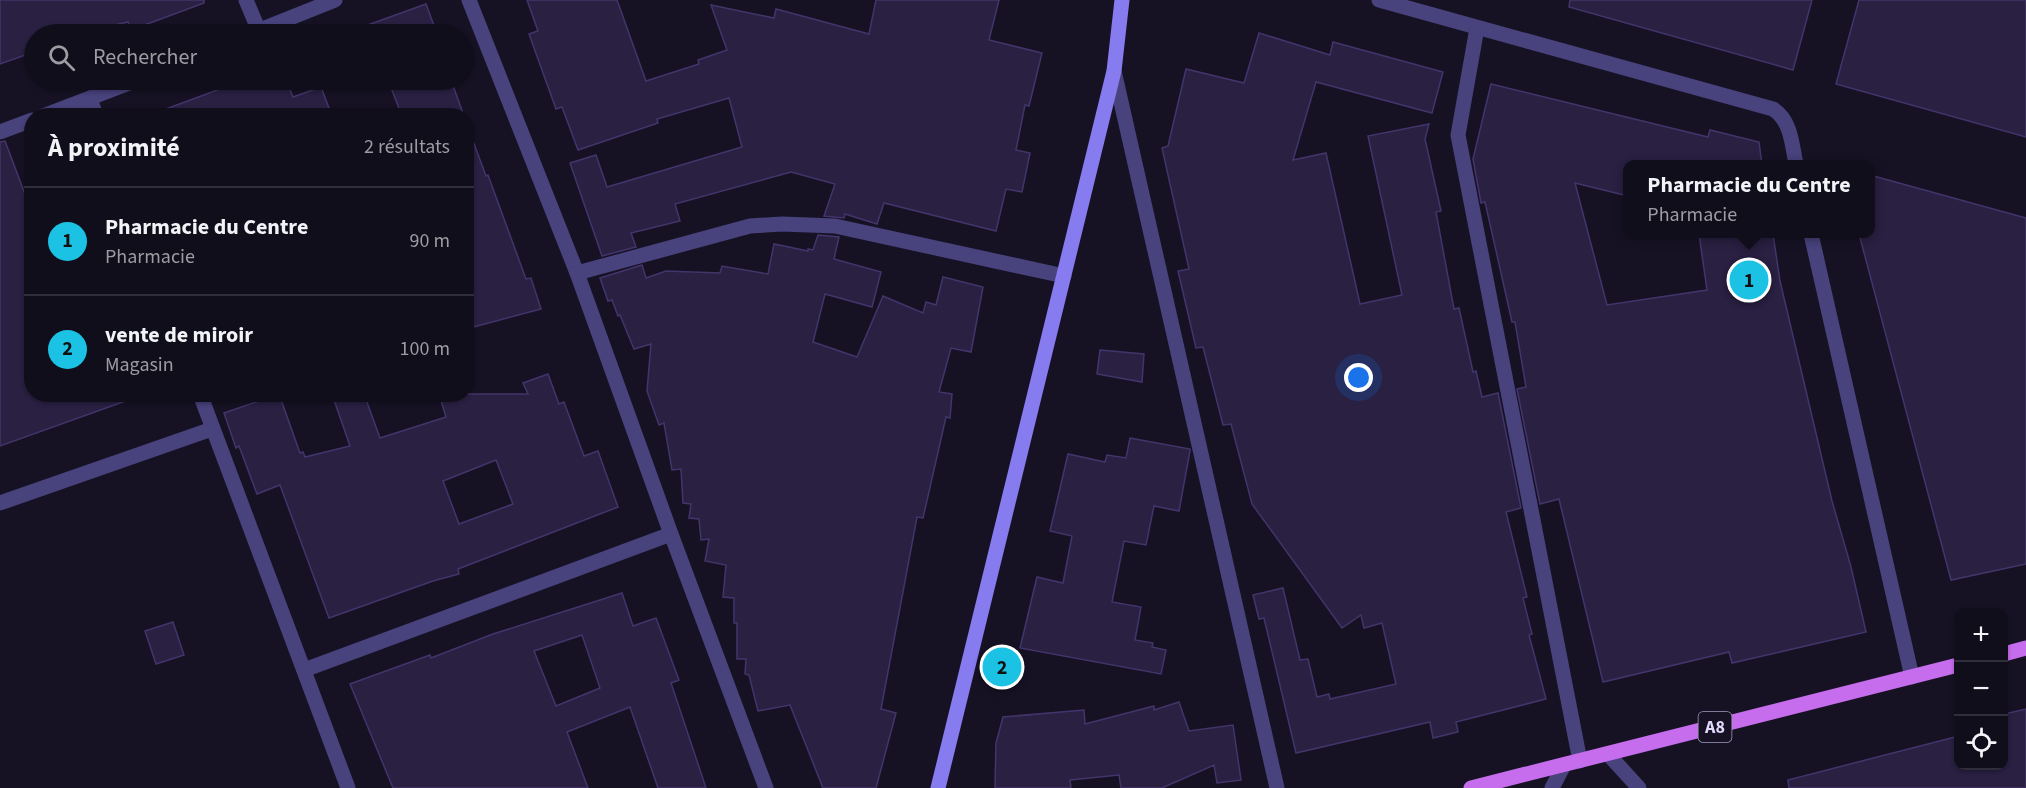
<!DOCTYPE html>
<html lang="fr">
<head>
<meta charset="utf-8">
<style>
	:root { --surface:#100e1b; --page:#1e1c28; --text:#f1f3f6; --muted:#9c9ca3; --line:#302e3a; --accent:#1cc2e3 }
	body { margin:0; font-family:"Source Sans 3",sans-serif; background:var(--page); color:var(--text) }
	.controls { position:absolute; right:18px; bottom:18px; display:grid; overflow:hidden; border-radius:12px; box-shadow:0 2px 4px #0004 }
	.controls button { width:54px; height:54px; display:grid; place-items:center; padding:0; border:0; border-bottom:2px solid var(--line); background:var(--surface); color:var(--text); font:30px sans-serif }
	.you { position:absolute; left:1359px; top:378px; width:21px; height:21px; margin:-15px; border:4px solid #fff; border-radius:50%; background:#1a73e8; box-shadow:0 0 0 9px #1a73e833 }
	.badge { display:grid; place-items:center; width:39px; height:39px; border-radius:50%; background:var(--accent); color:#111; font-size:20px; font-weight:700 }
	.pin { position:absolute; translate:-50% -50%; border:3px solid #fff; box-shadow:0 2px 6px #0006 }
	.popup { position:absolute; left:1623px; top:160px; width:252px; height:78px; box-sizing:border-box; display:grid; place-content:center; border-radius:12px; background:var(--surface); filter:drop-shadow(0 2px 4px #0005); font-size:20px; white-space:nowrap; color:var(--muted) }
	.popup b { font-size:22px; color:var(--text) }
	.popup::after { content:''; position:absolute; left:50%; top:100%; margin-left:-12px; border:12px solid transparent; border-top-color:var(--surface) }
	.list { margin:0; padding:0; list-style:none }
	h2 { display:flex; justify-content:space-between; align-items:center; height:78px; margin:0; padding:0 24px; font-size:26px }
	h2 small { font-size:20px; font-weight:400; color:var(--muted) }
	.list li { display:grid; grid-template-columns:39px 1fr auto; gap:18px; align-items:center; box-sizing:border-box; height:108px; padding:0 24px; border-top:2px solid var(--line) }
	.list b { display:block; font-size:22px; white-space:nowrap }
	.list p { margin:0; font-size:20px; white-space:nowrap; color:var(--muted) }
	.list em { font-size:20px; font-style:normal; color:var(--muted) }
	.icon { flex:none; width:33px; height:33px; fill:none; stroke:currentColor; stroke-width:2; stroke-linecap:round; stroke-linejoin:round }
	.map { position:relative; flex:none; width:2026px; height:788px; overflow:hidden }
	.search { position:absolute; background:var(--surface); box-shadow:0 2px 4px #0004; left:24px; top:24px; width:450px; height:66px; display:flex; align-items:center; gap:15px; box-sizing:border-box; padding:0 21px; border-radius:33px; color:var(--muted); font-size:22px }
	.panel { position:absolute; background:var(--surface); box-shadow:0 2px 4px #0004; left:24px; top:108px; width:450px; height:294px; border-radius:24px }
	.map>svg:first-child { display:block }
</style>
</head>
<body>
<div class="map">
<svg width="2026" height="788" viewBox="0 0 2026 788">
	<rect width="100%" height="100%" fill="#161224"/>
	<g fill="#292042" stroke="#43356b" stroke-width="1.5" fill-rule="evenodd">
		<polygon points="0,0 204,0 204,3 131,30 128,22 76,34 34,34 34,52 0,64"/>
		<polygon points="527,0 617,0 646,81 699,64 698,60 727,50 711,5 774,18 776,9 869,34 876,0 999,0 989,40 1042,53 1029,106 1025,105 1016,150 1030,153 1022,192 1006,189 996,231 884,203 877,224 845,214 844,218 824,216 835,184 791,172 675,204 680,221 631,233 636,247 602,256 570,163 596,155 607,187 742,147 729,98 657,119 658,123 578,150 562,107 556,109 529,34 538,31"/>
		<polygon points="1570,0 1812,0 1793,70 1569,7"/>
		<polygon points="1859,0 2026,0 2026,137 1836,84"/>
		<polygon points="426,4 437,34 351,34 351,31"/>
		<polygon points="1259,33 1330,55 1333,42 1443,72 1432,113 1316,82 1293,160 1326,153 1360,304 1402,295 1368,136 1429,124 1425,139 1441,211 1436,212 1454,309 1459,308 1473,372 1476,371 1482,397 1498,393 1521,508 1506,512 1527,597 1523,598 1532,634 1529,635 1546,699 1456,722 1458,732 1433,738 1430,722 1296,753 1264,618 1259,619 1253,595 1283,588 1300,660 1308,659 1317,697 1329,694 1330,699 1396,684 1382,623 1364,628 1361,615 1342,628 1252,504 1231,424 1223,425 1203,347 1196,348 1178,271 1189,269 1162,148 1168,146 1186,69 1244,83"/>
		<polygon points="229,80 286,80 293,97 321,87 332,116 155,116 155,113 231,85"/>
		<polygon points="388,80 451,80 464,116 402,116"/>
		<polygon points="1491,84 1708,137 1710,130 1759,142 1762,165 1628,165 1628,196 1575,183 1607,305 1707,290 1699,234 1773,234 1780,281 1832,501 1851,567 1866,632 1732,663 1729,652 1603,682 1559,499 1540,504 1517,389 1526,387 1515,322 1512,322 1485,202 1481,203 1473,159"/>
		<polygon points="466,130 469,130 486,176 488,175 526,279 531,278 541,309 466,329"/>
		<polygon points="5,141 32,213 32,394 134,394 134,398 0,446 0,142"/>
		<polygon points="1870,175 2026,218 2026,564 1951,580 1859,234 1870,234"/>
		<polygon points="818,235 839,237 834,259 881,272 872,307 825,294 813,342 857,357 883,296 923,313 926,302 936,305 943,277 983,287 971,352 951,348 939,392 952,394 950,418 946,417 923,518 917,517 881,709 896,713 876,788 823,788 790,705 758,711 749,675 745,674 746,659 737,659 737,623 734,623 734,598 723,597 726,565 705,561 709,539 701,540 699,519 689,518 691,504 683,503 681,469 672,470 664,423 659,425 647,391 651,344 634,349 620,315 618,316 612,300 608,301 600,278 642,265 646,278 666,271 720,273 722,266 768,274 774,244 808,251 808,249 813,250"/>
		<polygon points="1100,350 1144,354 1142,382 1097,374"/>
		<path d="M548 374 559 404 564 402 584 456 598 451 618 507 458 569 459 574 433 581 329 618 280 485 257 494 239 446 236 448 224 413 279 394 300 453 303 452 305 457 350 446 332 394H364L380 438 446 417 439 394H528L523 383ZM496 460 513 504 459 524 443 481Z"/>
		<polygon points="1130,438 1190,449 1190,451 1179,511 1154,506 1146,545 1124,541 1112,602 1141,607 1135,640 1153,643 1152,647 1166,650 1161,674 1020,648 1037,577 1063,583 1072,536 1050,531 1068,454 1105,462 1107,455 1126,458"/>
		<path d="M622 593 633 626 656 618 679 680 671 683 706 788H658L630 707 567 732 588 788H393L350 684 430 655 431 658 493 634ZM582 635 600 688 556 706 534 651Z"/>
		<polygon points="173,622 184,655 156,664 145,631"/>
		<polygon points="1179,702 1189,731 1233,725 1241,780 1217,783 1214,765 1162,788 1121,788 1119,775 1070,780 1071,788 995,788 996,743 1003,717 1084,710 1085,724 1154,706 1154,710"/>
		<polygon points="2026,709 2026,788 1789,788 1788,780 1959,736 1959,765 2004,765 2004,714"/>
	</g>
	<g fill="none" stroke-linecap="round" stroke-linejoin="round">
		<g stroke="#48427d" stroke-width="15">
			<polyline points="246,0 259,31"/>
			<polyline points="469,0 577,273 671,534 766,788"/>
			<path d="M1379 0 1773 109C1791 120 1792 145 1796 164"/>
			<polyline points="1477,28 1458,135 1580,761"/>
			<polyline points="250,34 335,0"/>
			<polyline points="1114,71 1277,788"/>
			<polyline points="90,98 96,116"/>
			<polyline points="43,116 137,80"/>
			<polyline points="0,132 32,120"/>
			<polyline points="1811,234 1912,677"/>
			<polyline points="577,273 750,226 782,224 835,226 1064,276"/>
			<polyline points="200,394 348,788"/>
			<polyline points="0,503 212,429"/>
			<polyline points="304,670 671,534"/>
			<polyline points="1608,754 1639,788"/>
			<polyline points="1552,788 1564,765"/>
		</g>
		<polyline stroke="#867bef" stroke-width="15" points="938,788 1114,71 1122,0"/>
		<g stroke="#c66ded" stroke-width="15">
			<polyline points="2004,654 2026,648"/>
			<polyline points="1471,788 1958,665"/>
		</g>
	</g>
	<g text-anchor="middle" dominant-baseline="central" stroke-width="5" stroke-linejoin="round" paint-order="stroke">
		<rect fill="#161224" stroke="#a39dba" stroke-width="1.5" x="1698.5" y="712" width="33" height="30" rx="4.5"/>
		<g font-size="18" font-weight="bold" fill="#dfd9fa">
			<text x="1715" y="727">A8</text>
		</g>
	</g>
</svg>
<div class="controls">
<button>+</button>
<button>−</button>
<button><svg class="icon" aria-label="locate" viewBox="0 0 24 24"><circle cx="12" cy="12" r="6"/><path d="M12 2v4M12 18v4M2 12h4M18 12h4"/></svg></button>
</div>
<div class="you"></div>
<div class="pin badge" style="left:1749px;top:280px">1</div>
<div class="popup"><b>Pharmacie du Centre</b>Pharmacie</div>
<div class="pin badge" style="left:1002px;top:667px">2</div>
<div class="search"><svg class="icon" aria-label="search" viewBox="0 0 24 24"><circle cx="10" cy="10" r="6"/><path d="M15 15l6 6"/></svg>Rechercher</div>
<section class="panel">
<h2>À proximité<small>2 résultats</small></h2>
<ul class="list">
<li><span class="badge">1</span><div><b>Pharmacie du Centre</b><p>Pharmacie</p></div><em>90 m</em></li>
<li><span class="badge">2</span><div><b>vente de miroir</b><p>Magasin</p></div><em>100 m</em></li>
</ul>
</section>
</div>
</body>
</html>
